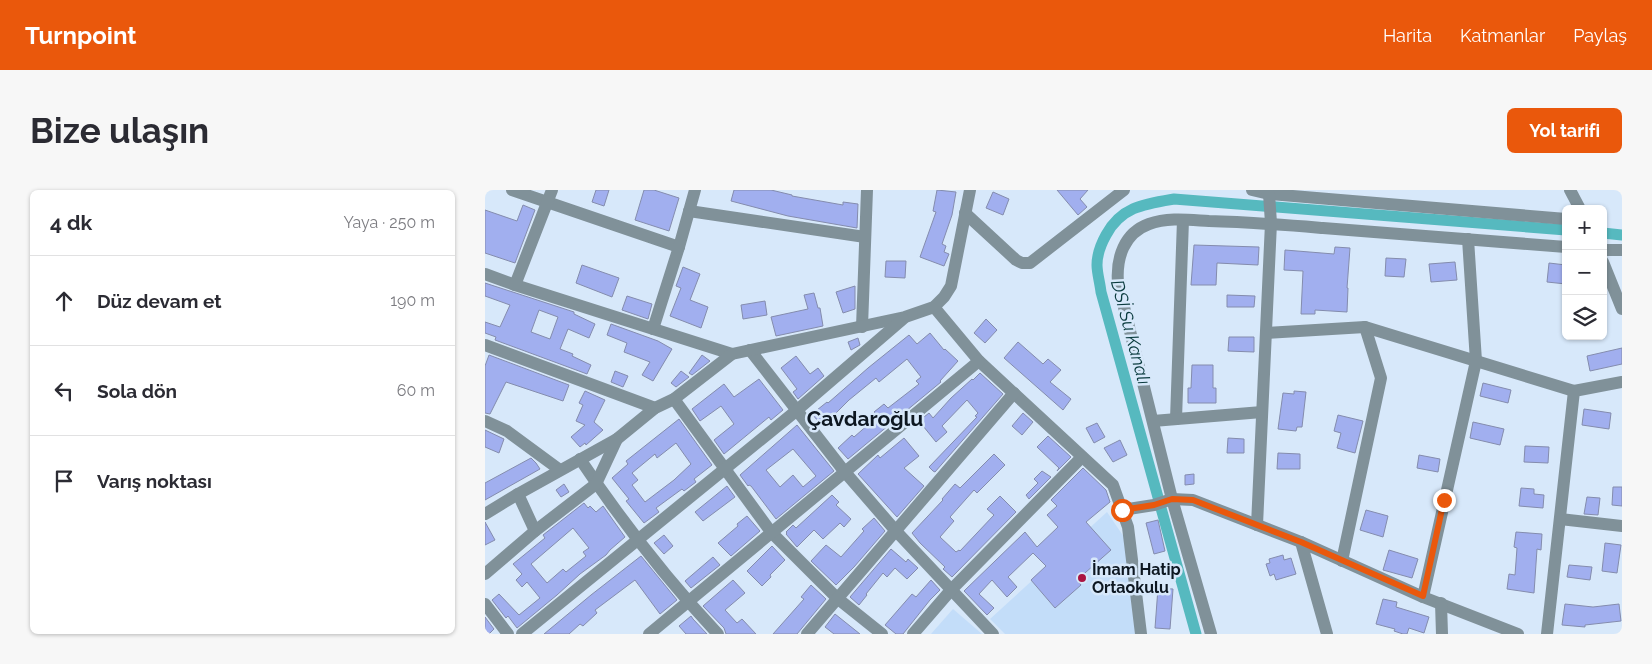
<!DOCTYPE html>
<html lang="tr">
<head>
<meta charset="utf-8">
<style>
	:root { --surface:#fff; --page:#f7f7f7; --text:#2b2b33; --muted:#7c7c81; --line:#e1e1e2; --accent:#ea580c }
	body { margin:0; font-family:Raleway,sans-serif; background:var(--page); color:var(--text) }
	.controls { position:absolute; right:15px; top:15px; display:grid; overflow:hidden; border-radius:8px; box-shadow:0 1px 4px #0004 }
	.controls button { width:45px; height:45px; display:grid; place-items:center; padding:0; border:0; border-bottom:1px solid var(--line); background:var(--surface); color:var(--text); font:25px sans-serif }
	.stop { position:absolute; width:15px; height:15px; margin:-11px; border:4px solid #ea580c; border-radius:50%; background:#fff }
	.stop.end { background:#ea580c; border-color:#fff; box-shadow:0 1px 5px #0008 }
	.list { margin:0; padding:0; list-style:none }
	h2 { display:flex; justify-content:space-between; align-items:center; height:65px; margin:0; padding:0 20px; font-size:21px }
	h2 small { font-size:16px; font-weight:400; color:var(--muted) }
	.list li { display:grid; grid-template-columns:32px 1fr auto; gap:15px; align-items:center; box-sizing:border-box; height:90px; padding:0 20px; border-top:1px solid var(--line) }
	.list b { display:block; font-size:19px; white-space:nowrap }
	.list em { font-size:16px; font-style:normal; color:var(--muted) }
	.icon { flex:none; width:28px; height:28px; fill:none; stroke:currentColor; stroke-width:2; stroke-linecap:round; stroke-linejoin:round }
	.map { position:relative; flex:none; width:1137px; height:444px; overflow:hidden; border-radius:8px }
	header { display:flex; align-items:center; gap:30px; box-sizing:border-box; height:70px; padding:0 25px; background:var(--accent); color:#fff }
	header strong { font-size:24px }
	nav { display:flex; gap:28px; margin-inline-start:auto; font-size:18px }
	.intro { display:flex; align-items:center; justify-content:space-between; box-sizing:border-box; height:120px; padding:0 30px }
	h1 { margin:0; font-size:35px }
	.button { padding:12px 22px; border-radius:8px; background:var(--accent); color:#fff; font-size:18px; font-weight:700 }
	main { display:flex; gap:30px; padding:0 30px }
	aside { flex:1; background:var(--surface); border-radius:8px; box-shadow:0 1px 4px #0004 }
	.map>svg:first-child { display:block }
</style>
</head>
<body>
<header>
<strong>Turnpoint</strong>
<nav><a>Harita</a><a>Katmanlar</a><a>Paylaş</a></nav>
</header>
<div class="intro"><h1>Bize ulaşın</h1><a class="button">Yol tarifi</a></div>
<main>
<aside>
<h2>4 dk<small>Yaya · 250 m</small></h2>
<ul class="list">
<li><svg class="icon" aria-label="ahead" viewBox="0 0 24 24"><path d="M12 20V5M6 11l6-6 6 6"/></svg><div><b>Düz devam et</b></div><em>190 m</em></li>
<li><svg class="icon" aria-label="left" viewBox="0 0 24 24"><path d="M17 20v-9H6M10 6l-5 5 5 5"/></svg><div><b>Sola dön</b></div><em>60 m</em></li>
<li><svg class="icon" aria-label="arrive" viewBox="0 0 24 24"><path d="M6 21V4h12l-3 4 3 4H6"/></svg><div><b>Varış noktası</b></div></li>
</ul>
</aside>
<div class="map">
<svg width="1137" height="444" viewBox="0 0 1137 444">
	<rect width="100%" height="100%" fill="#d7e8fa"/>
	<g fill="#c3ddf9">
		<polygon points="622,322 639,347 650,444 520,444 505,429"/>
		<polygon points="468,419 497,444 446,444"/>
	</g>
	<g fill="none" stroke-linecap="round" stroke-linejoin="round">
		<g stroke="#56b9bf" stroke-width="11">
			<polyline points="1118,43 1137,45"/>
			<path d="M711 444 616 102C615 93 612 83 612 75 612 65 616 54 621 45 636 17 659 14 689 9L1081 40"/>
		</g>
	</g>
	<g fill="#a1afef" stroke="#848cad" fill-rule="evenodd">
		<polygon points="111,0 124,0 119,16 107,12"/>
		<polygon points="159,0 169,0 194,8 184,41 150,30"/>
		<polygon points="249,0 286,0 307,5 307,6 358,15 358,12 373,14 372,38 303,26 246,11"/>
		<polygon points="452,0 471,2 467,25 457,54 461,56 459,62 464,64 459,76 435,67 451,22 448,21"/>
		<polygon points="572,0 603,0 595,9 602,17 593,25"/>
		<polygon points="508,2 524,9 518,25 501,18"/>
		<polygon points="38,15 50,20 30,73 0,63 0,20 32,31"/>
		<polygon points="709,55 774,57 773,75 732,73 731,95 706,95"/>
		<polygon points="850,57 865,58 862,98 863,98 862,122 830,120 830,124 816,124 818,81 799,80 800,60 849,64"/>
		<polygon points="901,68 921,69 919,87 900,86"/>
		<polygon points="401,71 421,71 420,88 400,87"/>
		<polygon points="970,72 972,90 946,92 944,74"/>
		<polygon points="1064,73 1081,75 1081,94 1062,92"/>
		<polygon points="97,75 134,88 127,107 91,93"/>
		<polygon points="198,77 215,84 205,110 223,117 216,138 185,126 196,98 191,96"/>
		<path d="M0 93 89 122V124L110 134 104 148 83 139 75 159 88 164 87 166 106 175 102 184 10 150 11 147 0 143V132L15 137 25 115 0 106ZM54 120 73 127 65 149 46 142Z"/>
		<polygon points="370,96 370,119 358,123 351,102"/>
		<polygon points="329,103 333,118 335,118 338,136 291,146 286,127 323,119 319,105"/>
		<polygon points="742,105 770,106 769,117 742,117"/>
		<polygon points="142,106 167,114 163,129 137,120"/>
		<polygon points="280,111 282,125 258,129 256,115"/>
		<polygon points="501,129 512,140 500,153 489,143"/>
		<polygon points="126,134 173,151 187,159 168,191 157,185 165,172 139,162 142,153 122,145"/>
		<polygon points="445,143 459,160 460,159 473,171 455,191 456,192 363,269 353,258 367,245 369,247 393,226 389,222 399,214 403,218 434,194 431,191 436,187 422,169 394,192 391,188 364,210 351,223 354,226 339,238 327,224 342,212 343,213 383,178 424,145 432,154"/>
		<polygon points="744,147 769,147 769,162 743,161"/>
		<polygon points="373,148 375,155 366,160 363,152"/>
		<polygon points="533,152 558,174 563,169 576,180 565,192 586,209 578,220 519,168"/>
		<polygon points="1137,158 1137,174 1105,181 1102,166"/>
		<polygon points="4,165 84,195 78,211 21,192 5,224 0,223 0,176"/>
		<polygon points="217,165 225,171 207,185 204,183"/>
		<polygon points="311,166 325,184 333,178 339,186 313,209 308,202 312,199 296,178"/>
		<polygon points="707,175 728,175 728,198 731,198 731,213 703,213 703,198 706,198"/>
		<polygon points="130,181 143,186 138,197 126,192"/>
		<polygon points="196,181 204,187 191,197 186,193"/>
		<polygon points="495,183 518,204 450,282 448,281 444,277 492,227 490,226 493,223 482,210 457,236 462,242 451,252 434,231 444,223 448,228 466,208 487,189 488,190"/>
		<polygon points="274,189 298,220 286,230 284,227 239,264 229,250 249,234 236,216 215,231 207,219 239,194 249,207"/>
		<polygon points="998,193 1026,200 1023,213 995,206"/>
		<polygon points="100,201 120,210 109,232 118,240 101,255 100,253 95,257 86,247 100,235 91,231 98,215 94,213"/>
		<polygon points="809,201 821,202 817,237 812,237 811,241 793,239 798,203 809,204"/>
		<polygon points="1099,219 1126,223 1124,239 1097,235"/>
		<polygon points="538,223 548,232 537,245 527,236"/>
		<polygon points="853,225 878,231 870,263 852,258 856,243 849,241"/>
		<path d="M194 229 227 275 209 289 211 292 199 301 197 299 171 318 174 322 159 333 141 311 144 309 127 288 143 274 141 271ZM191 253 206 274 189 290 160 312 147 295 153 290 147 283 170 264 172 268Z"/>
		<polygon points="988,232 1019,239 1015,255 985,248"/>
		<polygon points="612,233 620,247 609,253 601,238"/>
		<path d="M312 235 349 281 291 329 266 296 264 295 263 296 255 285ZM308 259 331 286 318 297 308 285 295 297 281 280Z"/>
		<polygon points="0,240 19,249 14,263 0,257"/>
		<polygon points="563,246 586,267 572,281 574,278 552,257"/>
		<polygon points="419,248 434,266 419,278 439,296 412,327 373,284 393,265 395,268"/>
		<polygon points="743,248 759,249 759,263 742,263"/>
		<polygon points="635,250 642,265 628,272 619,258"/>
		<polygon points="1040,256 1064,257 1063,273 1039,272"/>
		<polygon points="793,263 815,264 815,279 792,279"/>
		<polygon points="509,264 520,275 492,303 489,300 465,327 469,331 455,347 471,362 474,360 475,361 509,325 502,319 515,306 531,322 467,387 458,379 460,377 435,353 427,343 458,310 457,309 470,294 475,298"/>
		<polygon points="934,265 955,269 953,282 932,278"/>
		<polygon points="46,268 51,273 55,279 0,310 0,293"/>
		<polygon points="598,278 621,300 625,312 601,332 626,360 592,390 596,395 570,418 546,390 561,376 548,363 523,387 532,397 522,407 507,390 494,404 509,418 502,425 479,401 540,342 552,357 573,337 562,325 572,316 566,310"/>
		<polygon points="557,281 566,287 544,309 541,305 553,293 549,289"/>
		<polygon points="709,284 709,294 700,295 700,285"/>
		<polygon points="79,294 84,302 76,307 71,300"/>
		<polygon points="242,296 250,307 218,331 210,322"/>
		<polygon points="1128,297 1137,297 1137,316 1127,315"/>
		<polygon points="1036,298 1049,299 1049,304 1059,305 1058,318 1034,316"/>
		<polygon points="347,305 354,312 351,315 366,329 359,337 355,333 338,349 329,340 312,357 301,344 302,343 301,342 308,335 311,338"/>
		<polygon points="1102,307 1115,308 1113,325 1099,324"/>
		<path d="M99 313 103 318 105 316 111 322 118 316 140 347 125 360 121 365 95 384 72 405 32 438 23 426 21 428 7 410 14 404 34 425 55 408 42 392 37 397 31 390 37 384 28 374 60 348 58 345ZM88 338 104 358 98 362 101 366 81 382 78 379 62 393 46 374Z"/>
		<polygon points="881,320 903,326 898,347 875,340"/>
		<polygon points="262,326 275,341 246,366 233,353 253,336 252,334"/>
		<polygon points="389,328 400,341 369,377 351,395 326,371 341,355 356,367 379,341 377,339"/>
		<polygon points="673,330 680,361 669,364 661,333"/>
		<polygon points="0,332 10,350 0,355"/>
		<polygon points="1031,342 1057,344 1056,360 1052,359 1049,403 1022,399 1024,384 1030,385 1032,358 1029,357"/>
		<polygon points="179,345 188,356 179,364 169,353"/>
		<polygon points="1120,353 1136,355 1132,383 1117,381"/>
		<polygon points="287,356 300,370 285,385 286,387 277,396 262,381"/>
		<polygon points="406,359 421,372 423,369 433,378 422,389 410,378 402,387 398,383 381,404 382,405 374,415 365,407"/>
		<polygon points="904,360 933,369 927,388 898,380"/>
		<polygon points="798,365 799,370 806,368 811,384 791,390 789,384 785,386 781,374 785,373 784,369"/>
		<polygon points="156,366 192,410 175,424 150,390 110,420 112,423 98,436 95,434 84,444 59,444 106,405"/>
		<polygon points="228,367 235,375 206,398 200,391"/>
		<polygon points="1084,375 1107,377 1105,390 1082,387"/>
		<polygon points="248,390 260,403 240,420 252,433 257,429 271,444 241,444 239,438 218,416"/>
		<polygon points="446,390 455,400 445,410 418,444 411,444 400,435 427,404 431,407"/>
		<polygon points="326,395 341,409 312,444 288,444 319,409 316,407"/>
		<polygon points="673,398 688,399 685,439 670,438"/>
		<polygon points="898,409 912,412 911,417 944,427 939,443 924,438 922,444 918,444 909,441 910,439 891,434"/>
		<polygon points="1080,414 1108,417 1134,414 1136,431 1100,435 1100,437 1077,435"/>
		<polygon points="350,424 375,444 349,444 340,437"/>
		<polygon points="206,426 208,429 222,444 201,444 194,436"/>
		<polygon points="0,427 9,439 4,444 0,444"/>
	</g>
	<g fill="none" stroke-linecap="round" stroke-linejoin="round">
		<g stroke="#809199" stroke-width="12">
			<polyline points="27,0 194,57"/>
			<polyline points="767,0 784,4 1081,29"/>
			<polyline points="1085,0 1095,19"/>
			<polyline points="204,21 380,47"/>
			<polyline points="480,23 531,70 537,73 545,73 639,0"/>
			<polyline points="1118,60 1137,60"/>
			<polyline points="1118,72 1137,119"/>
			<polyline points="0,84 30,95 247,164"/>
			<polyline points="30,95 67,0"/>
			<polyline points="449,117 494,171 628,295 643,337 656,444"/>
			<polyline points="377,137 382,0"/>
			<polyline points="168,139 194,57 210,0"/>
			<polyline points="781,143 880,137 1089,201"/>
			<polyline points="0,155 170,218"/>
			<polyline points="265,160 359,281 410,340 508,444"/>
			<polyline points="189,209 286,342 352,408 397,444"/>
			<polyline points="691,229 698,30"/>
			<polyline points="0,231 22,241 75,280"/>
			<polyline points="668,231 777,222"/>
			<path d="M95 269C136 330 182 390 233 444"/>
			<polyline points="33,304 50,341"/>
			<polyline points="637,320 669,315 687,309 708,310 816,352 938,407 1033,444"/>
			<polyline points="0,324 33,304 132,249 170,218 189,209 247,164 420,127 449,117 459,107 466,96 485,0"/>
			<polyline points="1075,329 1137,336"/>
			<polyline points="772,335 786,33 784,4 781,0"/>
			<polyline points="816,352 842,444"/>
			<polyline points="857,371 896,188 880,137"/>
			<polyline points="0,384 50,341 111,294 132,249"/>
			<polyline points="938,407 991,171 983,49"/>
			<polyline points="956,413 957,444"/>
			<polyline points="0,414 23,444"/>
			<polyline points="37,444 311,221 418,129"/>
			<polyline points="164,444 494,171"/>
			<polyline points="322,444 529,203"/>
			<polyline points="428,444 466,400 597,267"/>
			<path d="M726 444 687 309 633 93C631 68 639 43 664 34 683 27 705 30 724 31 763 32 800 35 838 38 919 45 1000 50 1081 57"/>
			<polyline points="1062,444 1089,201 1137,192"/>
		</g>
	</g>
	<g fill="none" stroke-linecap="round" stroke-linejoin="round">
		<polyline stroke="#ea580c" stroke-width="6" points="637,320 669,315 687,309 708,310 816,352 938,406 959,310"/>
	</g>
	<circle fill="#aa1442" stroke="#d7e8fa" stroke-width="2" cx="597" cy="388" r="5"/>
	<g text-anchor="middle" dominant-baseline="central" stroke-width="5" stroke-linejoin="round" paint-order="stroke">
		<g font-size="16" font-weight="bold" fill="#0d1721" stroke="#d7e8fa" text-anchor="start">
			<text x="607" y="379">İmam Hatip<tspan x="607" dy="18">Ortaokulu</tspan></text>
		</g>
		<g font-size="18" font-style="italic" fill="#093a3d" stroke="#d7e8fa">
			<text transform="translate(646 142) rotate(75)">DSİ Su Kanalı</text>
		</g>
		<g font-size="21" font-weight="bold" fill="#0d1721" stroke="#d7e8fa">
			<text x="380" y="228">Çavdaroğlu</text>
		</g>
	</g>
</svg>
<div class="controls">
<button>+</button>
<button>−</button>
<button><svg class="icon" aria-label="layers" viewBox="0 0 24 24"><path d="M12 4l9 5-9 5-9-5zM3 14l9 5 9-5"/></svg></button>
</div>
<div class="stop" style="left:637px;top:320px"></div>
<div class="stop end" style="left:959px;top:310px"></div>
</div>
</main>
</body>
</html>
